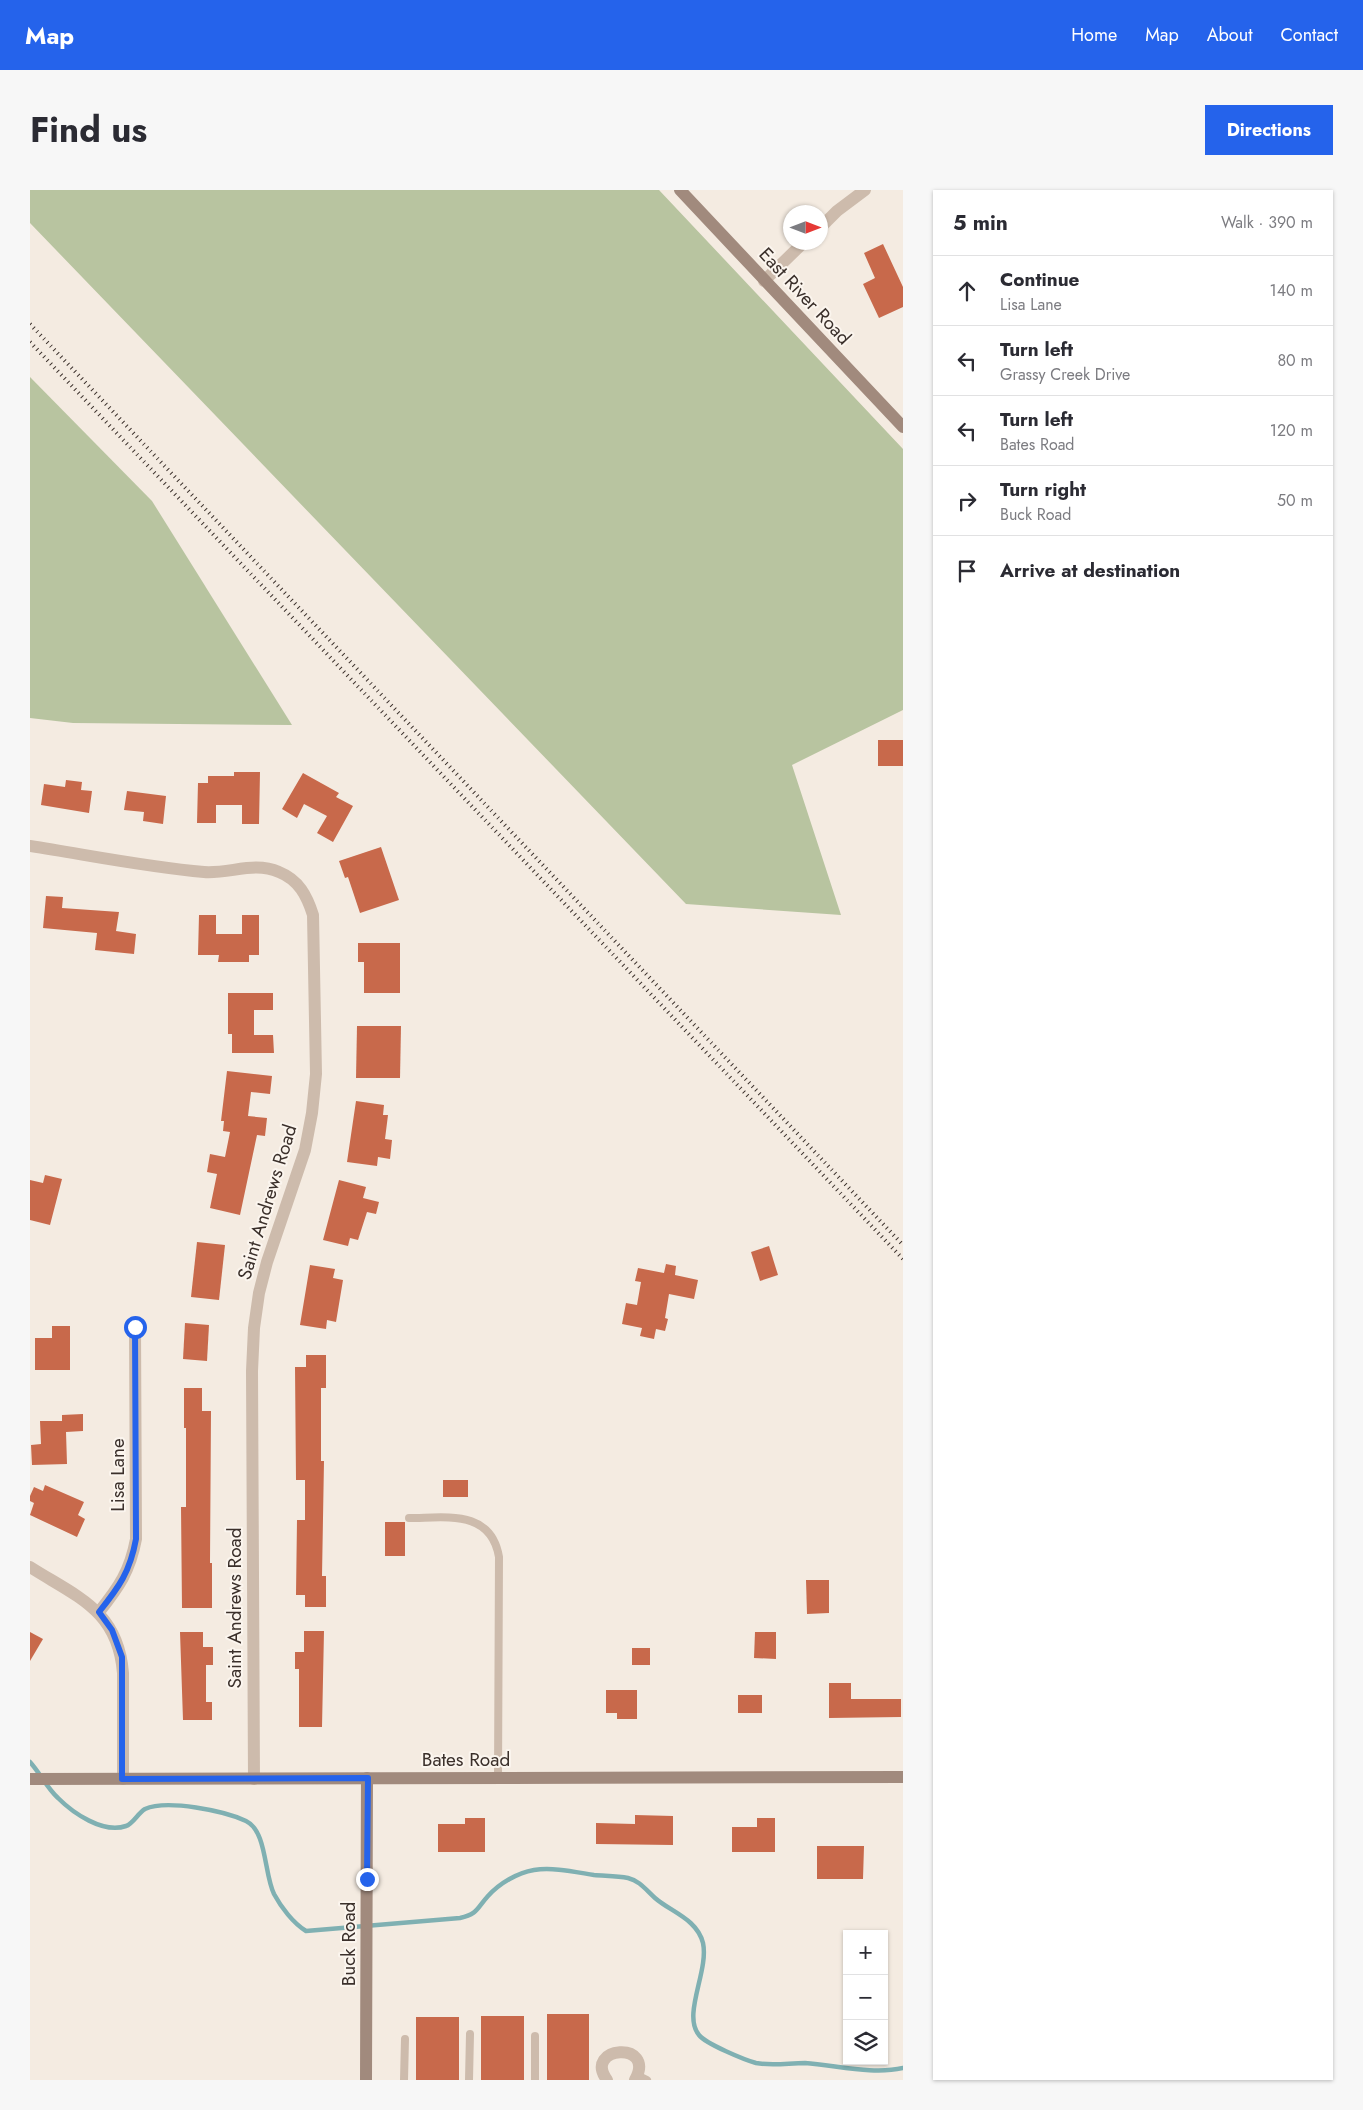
<!DOCTYPE html>
<html lang="en">
<head>
<meta charset="utf-8">
<style>
	:root { --surface:#fff; --page:#f7f7f7; --text:#2b2b33; --muted:#7c7c81; --line:#e1e1e2; --accent:#2563eb }
	body { margin:0; font-family:Jost,sans-serif; background:var(--page); color:var(--text) }
	.controls { position:absolute; right:15px; bottom:15px; display:grid; overflow:hidden; border-radius:0px; box-shadow:0 1px 4px #0004 }
	.controls button { width:45px; height:45px; display:grid; place-items:center; padding:0; border:0; border-bottom:1px solid var(--line); background:var(--surface); color:var(--text); font:25px sans-serif }
	.compass { position:absolute; left:753px; top:15px; width:45px; height:45px; border-radius:50%; background:var(--surface); box-shadow:0 1px 4px #0004; rotate:90deg }
	.stop { position:absolute; width:15px; height:15px; margin:-11px; border:4px solid #2563eb; border-radius:50%; background:#fff }
	.stop.end { background:#2563eb; border-color:#fff; box-shadow:0 1px 5px #0008 }
	.list { margin:0; padding:0; list-style:none }
	h2 { display:flex; justify-content:space-between; align-items:center; height:65px; margin:0; padding:0 20px; font-size:21px }
	h2 small { font-size:16px; font-weight:400; color:var(--muted) }
	.list li { display:grid; grid-template-columns:32px 1fr auto; gap:15px; align-items:center; box-sizing:border-box; height:70px; padding:0 20px; border-top:1px solid var(--line) }
	.list b { display:block; font-size:19px; white-space:nowrap }
	.list p { margin:0; font-size:16px; white-space:nowrap; color:var(--muted) }
	.list em { font-size:16px; font-style:normal; color:var(--muted) }
	.icon { flex:none; width:28px; height:28px; fill:none; stroke:currentColor; stroke-width:2; stroke-linecap:round; stroke-linejoin:round }
	.map { position:relative; flex:none; width:873px; height:1890px; overflow:hidden; border-radius:0px }
	header { display:flex; align-items:center; gap:30px; box-sizing:border-box; height:70px; padding:0 25px; background:var(--accent); color:#fff }
	header strong { font-size:24px }
	nav { display:flex; gap:28px; margin-inline-start:auto; font-size:18px }
	.intro { display:flex; align-items:center; justify-content:space-between; box-sizing:border-box; height:120px; padding:0 30px }
	h1 { margin:0; font-size:35px }
	.button { padding:12px 22px; border-radius:0px; background:var(--accent); color:#fff; font-size:18px; font-weight:700 }
	main { display:flex; gap:30px; padding:0 30px }
	aside { flex:1; background:var(--surface); border-radius:0px; box-shadow:0 1px 4px #0004 }
	.map>svg:first-child { display:block }
</style>
</head>
<body>
<header>
<strong>Map</strong>
<nav><a>Home</a><a>Map</a><a>About</a><a>Contact</a></nav>
</header>
<div class="intro"><h1>Find us</h1><a class="button">Directions</a></div>
<main>
<div class="map">
<svg width="873" height="1890" viewBox="0 0 873 1890">
	<rect width="100%" height="100%" fill="#f4ebe1"/>
	<g fill="#b8c4a0">
		<polygon points="0,0 629,0 873,259 873,520 762,575 811,725 656,714 0,33"/>
		<polygon points="0,187 122,311 262,535 43,533 0,528"/>
	</g>
	<g fill="none" stroke-linecap="round" stroke-linejoin="round">
		<path stroke="#7fb0b2" stroke-width="4.5" d="M0 1572C10 1583 17 1598 28 1608 43 1623 73 1644 96 1636 103 1634 108 1623 115 1619 137 1609 195 1621 216 1631 237 1641 234 1684 244 1704 251 1717 263 1733 276 1741L430 1728C448 1724 447 1718 458 1706 470 1693 487 1683 504 1680 523 1677 545 1682 564 1685 575 1686 587 1686 598 1688 610 1691 616 1700 625 1708 641 1722 667 1729 673 1753 679 1781 652 1825 669 1845 676 1854 715 1870 726 1873 742 1876 759 1873 775 1873 806 1875 842 1885 873 1878"/>
	</g>
	<g fill="#c8694b">
		<polygon points="853,54 873,97 873,117 849,128 833,94 845,88 834,63"/>
		<rect x="848" y="550" width="25" height="26"/>
		<polygon points="204,582 230,582 229,634 212,634 212,615 186,615 186,633 167,633 168,593 178,593 178,586 204,586"/>
		<polygon points="273,583 309,603 306,607 323,616 303,652 287,643 297,626 274,614 267,628 252,619"/>
		<polygon points="36,590 52,592 51,600 62,601 59,623 11,615 14,594 35,597"/>
		<polygon points="97,601 136,606 133,634 113,631 114,622 94,620"/>
		<polygon points="351,657 369,710 330,723 318,687 315,688 309,671"/>
		<polygon points="16,706 33,707 32,718 89,722 86,741 106,744 104,764 65,760 67,743 13,738"/>
		<polygon points="169,725 186,725 186,744 212,744 212,725 229,725 229,765 219,765 219,772 188,772 189,765 168,765"/>
		<polygon points="328,753 370,753 370,803 334,803 334,772 328,772"/>
		<polygon points="198,803 243,803 243,820 224,820 224,845 243,845 244,863 202,863 202,844 198,844"/>
		<polygon points="327,836 371,836 370,888 326,888"/>
		<polygon points="197,881 242,886 240,904 221,902 218,926 237,928 235,946 227,945 210,1025 180,1018 187,984 177,982 180,964 195,967 200,942 193,941 194,931 191,931"/>
		<polygon points="326,911 354,915 353,925 358,925 355,949 362,950 360,969 348,967 347,976 317,972"/>
		<polygon points="15,985 32,989 20,1035 0,1030 0,990 13,993"/>
		<polygon points="309,990 336,997 333,1008 349,1012 346,1024 337,1022 328,1050 320,1048 318,1056 293,1050"/>
		<polygon points="167,1052 195,1055 189,1110 161,1107"/>
		<polygon points="739,1056 748,1085 730,1091 721,1062"/>
		<polygon points="636,1074 646,1076 645,1085 668,1090 664,1109 639,1104 635,1128 638,1129 635,1141 626,1139 624,1149 610,1146 612,1138 592,1134 596,1113 607,1115 611,1092 605,1091 608,1078 634,1083"/>
		<polygon points="280,1075 305,1079 303,1088 313,1090 306,1132 297,1130 296,1139 270,1135"/>
		<polygon points="155,1133 179,1135 177,1171 153,1169"/>
		<polygon points="22,1136 40,1136 40,1180 5,1180 5,1148 22,1148"/>
		<polygon points="276,1165 296,1165 296,1198 291,1198 291,1271 294,1271 292,1386 296,1386 296,1417 275,1417 275,1405 266,1405 267,1330 275,1330 275,1290 266,1290 265,1177 276,1177"/>
		<polygon points="154,1198 172,1198 172,1221 181,1221 180,1373 182,1373 182,1418 152,1418 151,1317 156,1317 156,1238 154,1238"/>
		<polygon points="53,1224 53,1241 36,1242 37,1274 2,1275 1,1255 11,1254 10,1231 32,1231 32,1225"/>
		<rect x="413" y="1290" width="25" height="17"/>
		<polygon points="15,1295 54,1312 48,1325 55,1329 47,1347 0,1325 4,1313 0,1311 0,1306 4,1297 13,1301"/>
		<rect x="355" y="1332" width="20" height="34"/>
		<polygon points="776,1390 799,1390 799,1423 777,1424"/>
		<polygon points="274,1441 294,1441 292,1537 269,1537 269,1479 265,1479 265,1462 274,1462"/>
		<polygon points="0,1442 13,1449 0,1471"/>
		<polygon points="150,1442 173,1442 173,1457 183,1457 183,1475 176,1475 176,1512 182,1512 182,1530 153,1530"/>
		<polygon points="725,1442 746,1442 746,1469 724,1468"/>
		<rect x="602" y="1458" width="18" height="17"/>
		<polygon points="799,1493 821,1493 821,1509 871,1509 871,1527 799,1528"/>
		<polygon points="576,1500 607,1500 607,1529 587,1529 587,1523 576,1523"/>
		<rect x="708" y="1505" width="24" height="18"/>
		<polygon points="605,1625 643,1626 643,1655 566,1654 566,1633 605,1634"/>
		<polygon points="435,1628 455,1628 455,1662 408,1662 408,1634 435,1634"/>
		<polygon points="727,1628 745,1628 745,1662 702,1662 702,1637 727,1637"/>
		<polygon points="787,1656 834,1656 833,1689 787,1689"/>
		<rect x="517" y="1824" width="42" height="66"/>
		<rect x="451" y="1826" width="43" height="64"/>
		<rect x="386" y="1827" width="43" height="63"/>
	</g>
	<g fill="none" stroke-linecap="round" stroke-linejoin="round">
		<g stroke="#cdbbac" stroke-width="8">
			<path d="M379 1328C416 1328 461 1319 469 1367L468 1588"/>
			<polyline points="505,1846 505,1890"/>
			<polyline points="607,1885 617,1890"/>
			<polyline points="374,1890 375,1849"/>
			<polyline points="439,1890 440,1844"/>
		</g>
		<g stroke="#cdbbac" stroke-width="12">
			<polyline points="791,37 807,21 835,0"/>
			<polyline points="734,91 774,52"/>
			<path d="M0 656C58 665 116 677 174 682 200 684 224 671 249 682 269 690 277 706 283 725L286 884 282 923 275 960 237 1072 229 1103 224 1138 222 1181 224 1589"/>
			<path d="M0 1377C47 1407 88 1420 93 1483V1589"/>
			<path d="M69 1422C89 1397 100 1381 106 1349L105 1137"/>
			<path d="M577 1890C552 1856 627 1850 605 1890"/>
		</g>
		<g stroke="#a18a7d" stroke-width="12">
			<polyline points="650,0 873,237"/>
			<polyline points="0,1589 873,1587"/>
			<polyline points="336,1890 337,1588"/>
		</g>
		<g stroke="#3b302b" stroke-width="4" stroke-dasharray="1 4" stroke-linecap="butt">
			<polyline points="0,134 873,1055"/>
			<polyline points="0,152 873,1069"/>
		</g>
	</g>
	<g fill="none" stroke-linecap="round" stroke-linejoin="round">
		<path stroke="#2563eb" stroke-width="6" d="M105 1137 106 1349C100 1382 89 1397 69 1422L82 1440 92 1467V1589L338 1588 337 1689"/>
	</g>
	<g text-anchor="middle" dominant-baseline="central" stroke-width="4" stroke-linejoin="round" paint-order="stroke">
		<g font-size="19" fill="#3b302b" stroke="#fbf5ee">
			<text transform="translate(775 106) rotate(47)">East River Road</text>
			<text transform="translate(237 1012) rotate(-73)">Saint Andrews Road</text>
			<text transform="translate(87 1285) rotate(-90)">Lisa Lane</text>
			<text transform="translate(204 1418) rotate(-90)">Saint Andrews Road</text>
			<text x="436" y="1569">Bates Road</text>
			<text transform="translate(318 1754) rotate(-90)">Buck Road</text>
		</g>
	</g>
</svg>
<div class="controls">
<button>+</button>
<button>−</button>
<button><svg class="icon" aria-label="layers" viewBox="0 0 24 24"><path d="M12 4l9 5-9 5-9-5zM3 14l9 5 9-5"/></svg></button>
</div>
<svg class="compass" viewBox="-18 -18 36 36"><path d="M0-13l5 13h-10z" fill="#e53935"/><path d="M0 13l5-13h-10z" fill="#7c7c81"/></svg>
<div class="stop" style="left:105px;top:1137px"></div>
<div class="stop end" style="left:337px;top:1689px"></div>
</div>
<aside>
<h2>5 min<small>Walk · 390 m</small></h2>
<ul class="list">
<li><svg class="icon" aria-label="ahead" viewBox="0 0 24 24"><path d="M12 20V5M6 11l6-6 6 6"/></svg><div><b>Continue</b><p>Lisa Lane</p></div><em>140 m</em></li>
<li><svg class="icon" aria-label="left" viewBox="0 0 24 24"><path d="M17 20v-9H6M10 6l-5 5 5 5"/></svg><div><b>Turn left</b><p>Grassy Creek Drive</p></div><em>80 m</em></li>
<li><svg class="icon" aria-label="left" viewBox="0 0 24 24"><path d="M17 20v-9H6M10 6l-5 5 5 5"/></svg><div><b>Turn left</b><p>Bates Road</p></div><em>120 m</em></li>
<li><svg class="icon" aria-label="right" viewBox="0 0 24 24"><path d="M7 20v-9h11M14 6l5 5-5 5"/></svg><div><b>Turn right</b><p>Buck Road</p></div><em>50 m</em></li>
<li><svg class="icon" aria-label="arrive" viewBox="0 0 24 24"><path d="M6 21V4h12l-3 4 3 4H6"/></svg><div><b>Arrive at destination</b></div></li>
</ul>
</aside>
</main>
</body>
</html>
